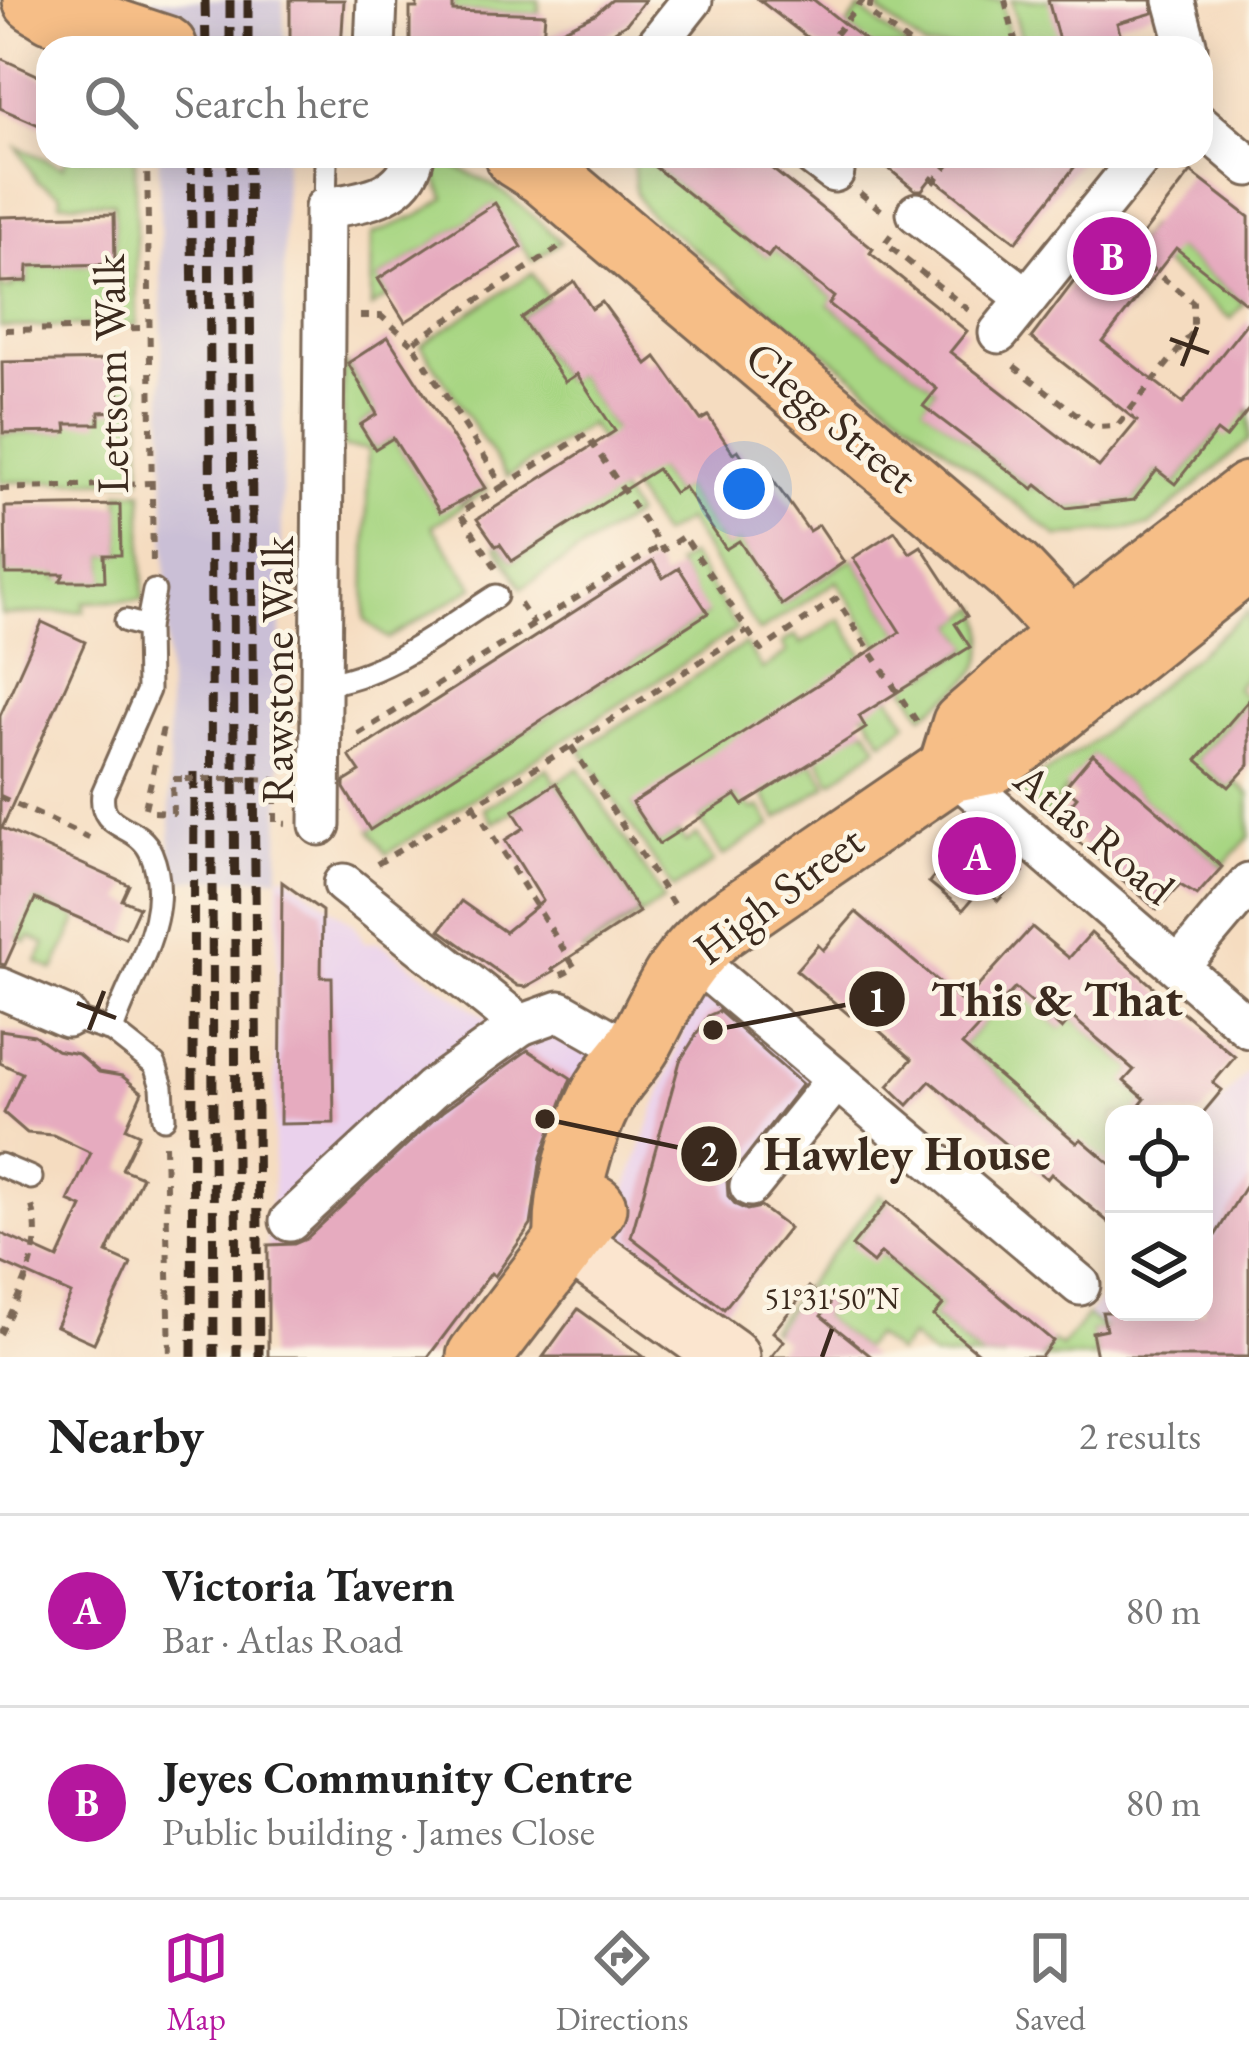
<!DOCTYPE html>
<html lang="en">
<head>
<meta charset="utf-8">
<style>
	:root { --surface:#fff; --page:#f6f6f6; --text:#222; --muted:#767676; --line:#e0e0e0; --accent:#b5179e }
	body { margin:0; font-family:"EB Garamond",serif; background:var(--page); color:var(--text) }
	.controls { position:absolute; right:36px; bottom:36px; display:grid; overflow:hidden; border-radius:24px; box-shadow:0 6px 30px #0003 }
	.controls button { width:108px; height:108px; display:grid; place-items:center; padding:0; border:0; border-bottom:3px solid var(--line); background:var(--surface); color:var(--text); font:60px sans-serif }
	.you { position:absolute; left:744px; top:489px; width:42px; height:42px; margin:-30px; border:9px solid #fff; border-radius:50%; background:#1a73e8; box-shadow:0 0 0 18px #1a73e833 }
	.badge { display:grid; place-items:center; width:78px; height:78px; border-radius:50%; background:var(--accent); color:#fff; font-size:39px; font-weight:700 }
	.pin { position:absolute; translate:-50% -50%; border:6px solid #fff; box-shadow:0 3px 12px #0006 }
	.list { margin:0; padding:0; list-style:none }
	h2 { display:flex; justify-content:space-between; align-items:center; height:156px; margin:0; padding:0 48px; font-size:51px }
	h2 small { font-size:39px; font-weight:400; color:var(--muted) }
	.list li { display:grid; grid-template-columns:78px 1fr auto; gap:36px; align-items:center; box-sizing:border-box; height:192px; padding:0 48px; border-top:3px solid var(--line) }
	.list b { display:block; font-size:45px; white-space:nowrap }
	.list p { margin:0; font-size:39px; white-space:nowrap; color:var(--muted) }
	.list em { font-size:39px; font-style:normal; color:var(--muted) }
	.icon { flex:none; width:66px; height:66px; fill:none; stroke:currentColor; stroke-width:2; stroke-linecap:round; stroke-linejoin:round }
	.map { position:relative; flex:none; width:1249px; height:1357px; overflow:hidden }
	.search { position:absolute; background:var(--surface); box-shadow:0 6px 30px #0003; left:36px; right:36px; top:36px; height:132px; display:flex; align-items:center; gap:30px; box-sizing:border-box; padding:0 42px; border-radius:36px; color:var(--muted); font-size:45px }
	.sheet { height:540px; background:var(--surface) }
	nav { display:flex; justify-content:space-around; align-items:center; box-sizing:border-box; height:168px; border-top:3px solid var(--line); background:var(--surface); font-size:33px; color:var(--muted) }
	nav a { display:grid; justify-items:center; gap:6px }
	nav .on { color:var(--accent) }
	.map>svg:first-child { display:block }
</style>
</head>
<body>
<div class="map">
<svg width="1249" height="1357" viewBox="0 0 1249 1357">
	<rect width="100%" height="100%" fill="#fcf5e5"/>
	<filter id="ink" filterUnits="userSpaceOnUse"><feTurbulence type="fractalNoise" baseFrequency=".00833" numOctaves="2"/><feDisplacementMap in="SourceGraphic" scale="24" xChannelSelector="R" yChannelSelector="G"/><feConvolveMatrix kernelMatrix="1 2 1 2 8 2 1 2 1" color-interpolation-filters="sRGB"/></filter>
	<filter id="wash" filterUnits="userSpaceOnUse"><feTurbulence type="fractalNoise" baseFrequency=".004" numOctaves="4" result="noise"/><feDisplacementMap in="SourceGraphic" scale="48" xChannelSelector="R" yChannelSelector="G"/><feGaussianBlur stdDeviation="2.7" result="paint"/><feColorMatrix in="noise" values="0 0 0 0 0 0 0 0 0 0 0 0 0 0 0 0 0 1.4 0 .05"/><feComposite in="paint" operator="in"/></filter>
	<g filter="url(#wash)">
		<rect width="100%" height="100%" fill="#f5dcc0"/>
		<g fill="#ead1ec">
			<polygon points="286,875 355,925 364,942 380,943 489,1020 527,1006 602,1060 533,1203 541,1211 495,1276 490,1274 428,1357 268,1357 267,1221 273,1190 279,877"/>
			<polygon points="712,997 817,1082 756,1202 789,1228 716,1321 621,1243 612,1228 692,1007 701,999"/>
			<polygon points="1249,1069 1249,1357 1053,1357 1105,1295 1099,1247 1114,1229 1114,1312 1204,1312 1204,1121"/>
		</g>
		<g fill="#cabfd6">
			<polygon points="151,0 283,0 285,48 154,48"/>
			<polygon points="159,156 285,156 279,877 171,881"/>
		</g>
		<g fill="#a8d683" stroke="#728050" stroke-width="3">
			<polygon points="453,0 539,0 539,14 453,11"/>
			<polygon points="886,0 1001,0 1012,48 925,48 879,11"/>
			<polygon points="1011,0 1058,0 1067,36 1058,39 1060,48 1024,48"/>
			<polygon points="860,9 909,48 866,48 862,38 847,26"/>
			<polygon points="17,147 63,167 67,156 135,156 137,325 0,327 0,282 4,288 12,288 12,283 27,283 28,266 115,264 114,202 60,203 61,194 37,181"/>
			<path d="M631 156H642L767 256 774 249 834 297 829 305 937 389 924 406 1032 489 1037 485 1066 508 1094 505 1095 510 1108 509V503L1134 500 1157 470 1176 484 1217 431 1249 409V440L1149 526 1058 537 652 216C625 189 640 182 631 156Z"/>
			<path d="M435 159C494 181 516 199 561 242L532 261 494 204 378 279 389 296 371 307 372 234 418 216 445 198 435 176Z"/>
			<polygon points="1149,226 1244,303 1231,319 1136,243"/>
			<path d="M532 273 548 299 521 318 564 381 577 374 619 437 631 430 673 493 684 487 726 548 739 541 782 605 853 558 927 675 970 648 955 624 980 607C998 668 967 683 923 715L837 581 759 632 687 520 661 535 590 424 507 477 421 345Z"/>
			<polygon points="346,364 377,413 360,425 375,449 393,438 440,511 458,500 461,504 470,498 468,494 483,485 487,490 432,526 474,587 388,639 365,620 368,449 343,447 343,367"/>
			<polygon points="118,381 136,381 140,386 141,480 0,482 0,434 66,431 66,412 99,412"/>
			<polygon points="142,491 143,600 84,602 84,611 1,615 0,558 5,557 6,574 57,556 57,578 104,581 104,555 121,554 119,492"/>
			<polygon points="620,491 635,515 522,588 496,546 500,544 512,561"/>
			<polygon points="690,555 737,629 386,854 370,830 707,614 676,564"/>
			<polygon points="1249,611 1249,673 1236,688 1249,700 1197,759 1228,787 1234,781 1249,794 1249,837 1222,867 1093,755 1044,818 1022,799 1026,784 1084,748"/>
			<polygon points="840,619 907,723 883,742 865,712 633,804 658,844 678,832 686,843 697,835 714,862 673,889 581,750 745,644 762,669 787,653 782,643 795,635 801,644"/>
			<polygon points="866,728 878,747 832,782 811,746 853,735"/>
			<polygon points="812,762 827,785 778,819 756,782 798,771"/>
			<polygon points="547,768 556,783 579,768 664,900 583,952 574,939 596,941 639,912 556,784 493,823 484,809"/>
			<polygon points="736,795 753,810 760,806 771,825 723,856 699,818"/>
			<polygon points="14,890 78,918 54,970 37,962 45,944 29,937 26,942 0,930"/>
			<polygon points="1040,960 1041,1011 1061,1028 1072,1017 1134,1070 1125,1082 1145,1099 1139,1114 1114,1114 1114,1167 1077,1143 968,1050 933,1078"/>
			<polygon points="880,1194 888,1202 853,1245 881,1253 943,1305 934,1317 974,1351 1005,1357 933,1357 911,1337 897,1353 874,1335 862,1349 821,1316 830,1304 809,1288 773,1332 770,1329"/>
			<polygon points="1087,1316 1106,1329 1092,1332 1097,1357 1041,1357 1053,1341 1061,1347"/>
		</g>
		<g id="blocks">
			<g fill="#e6abbf">
				<polygon points="290,0 344,0 341,48 322,48 290,40"/>
				<polygon points="417,0 453,0 453,11 545,14 543,39 595,14 612,0 645,0 627,23 589,48 410,48 410,8 417,8"/>
				<polygon points="759,0 814,0 875,48 821,48"/>
				<polygon points="1048,0 1151,0 1153,13 1117,23 1124,48 1061,48"/>
				<polygon points="0,58 48,80 48,129 0,108"/>
				<polygon points="641,156 756,156 873,249 870,253 967,331 950,352 1099,467 1137,421 1031,338 1097,251 1107,241 1126,256 1191,172 1249,217 1249,306 1176,248 1103,342 1183,403 1249,320 1249,409 1226,438 1217,431 1175,484 1157,470 1134,500 1066,508 1037,485 1033,489 923,406 937,389 829,304 834,297 774,249 768,257"/>
				<polygon points="873,156 1083,156 1016,242 932,177 922,190 915,190"/>
				<polygon points="495,203 522,247 405,322 378,279"/>
				<polygon points="114,214 115,264 28,266 27,281 0,282 0,217"/>
				<polygon points="574,281 592,309 602,302 647,364 656,357 701,420 708,416 733,453 738,450 755,476 765,469 809,531 819,525 844,562 782,605 739,541 726,549 684,487 674,493 657,469 512,561 500,544 496,546 477,519 615,431 577,374 565,382 521,318"/>
				<polygon points="388,337 485,488 440,512 393,438 375,449 360,425 377,414 348,363"/>
				<polygon points="118,360 119,411 99,412 99,424 66,424 67,432 3,433 2,362"/>
				<polygon points="120,505 121,555 104,555 105,581 60,581 64,574 6,574 5,507"/>
				<polygon points="895,531 910,553 921,546 967,616 955,624 970,647 859,716 866,728 830,751 743,805 736,795 659,844 632,803 900,632 853,558"/>
				<polygon points="653,561 663,578 679,568 708,613 370,830 344,788 344,782 360,772 349,756"/>
				<polygon points="42,622 85,642 2,828 129,885 122,900 139,907 125,938 35,899 5,965 0,964 0,716"/>
				<polygon points="1249,700 1249,765 1229,787 1197,760"/>
				<polygon points="1093,754 1222,867 1197,895 1180,885 1157,910 1056,822 1077,797 1065,787"/>
				<polygon points="556,783 639,912 552,969 554,971 526,987 518,986 440,930 461,901 505,932 543,901 505,840 524,828 513,811"/>
				<polygon points="973,830 1023,872 998,901 982,887 963,910 929,882"/>
				<polygon points="282,882 322,911 321,977 332,977 334,1123 280,1124"/>
				<polygon points="856,912 963,1003 1032,927 1069,958 1091,933 1235,1057 1213,1083 1222,1090 1202,1114 1133,1114 1145,1099 1124,1081 1134,1070 1072,1017 1062,1029 1015,988 962,1045 1077,1143 1081,1139 1114,1167 1114,1227 1051,1174 1047,1179 930,1081 908,1105 888,1086 912,1059 854,1009 849,1015 796,970 818,945 823,950"/>
				<polygon points="719,1011 802,1084 727,1181 728,1196 736,1205 747,1210 761,1207 789,1228 724,1309 631,1237 680,1061 708,1016"/>
				<polygon points="0,1030 34,1035 56,1050 78,1054 99,1072 122,1076 142,1092 126,1128 139,1134 122,1169 142,1177 107,1253 131,1264 94,1343 56,1326 71,1294 0,1262 0,1233 58,1259 82,1207 68,1201 91,1153 53,1135 27,1133 4,1113 22,1073 0,1063"/>
				<polygon points="528,1050 571,1078 541,1157 531,1225 495,1276 491,1273 428,1357 268,1357 268,1245 294,1244 306,1239 443,1111"/>
				<polygon points="1249,1180 1249,1357 1097,1357 1092,1332 1106,1329 1102,1312 1204,1312 1204,1254"/>
				<polygon points="888,1202 1053,1341 1041,1357 983,1357 934,1316 943,1305 881,1253 873,1263 852,1246"/>
				<polygon points="809,1287 830,1304 821,1316 872,1357 771,1357 784,1341 773,1332"/>
				<polygon points="578,1309 644,1357 543,1357"/>
			</g>
		</g>
	</g>
	<g filter="url(#ink)">
		<use href="#blocks" fill-opacity="0" stroke="#7c6857" stroke-width="3"/>
		<g fill="none" stroke-linecap="round" stroke-linejoin="round">
			<g stroke="#7c6857" stroke-width="27">
				<g id="lane">
					<polyline points="325,208 326,162"/>
					<polyline points="147,627 154,591"/>
					<path d="M322 684C386 677 442 630 496 596"/>
					<polyline points="67,1017 112,1031 155,1065 162,1087 164,1118"/>
					<path d="M112 1031C130 974 177 915 151 853 138 822 98 832 103 793L148 690 147 627 126 621"/>
					<polyline points="0,1165 31,1178"/>
				</g>
			</g>
			<g stroke="#7c6857" stroke-width="45">
				<g id="street">
					<polyline points="1174,0 1187,48"/>
					<polyline points="375,48 377,0"/>
					<polyline points="654,48 692,0"/>
					<polyline points="1201,125 1249,166"/>
					<polyline points="813,156 834,172"/>
					<polyline points="917,213 1027,298"/>
					<polyline points="999,333 1142,156"/>
					<polyline points="950,770 1249,1028"/>
					<path d="M320 825 325 208C362 202 405 198 414 156"/>
					<polyline points="344,884 521,1025 560,1011 609,1039 638,1047"/>
					<polyline points="689,955 1080,1285"/>
					<polyline points="1179,966 1249,883"/>
					<polyline points="0,988 67,1017"/>
					<polyline points="750,1186 835,1081"/>
					<polyline points="290,1221 432,1089 521,1025"/>
				</g>
			</g>
			<g stroke="#7c6857" stroke-width="63">
				<polyline id="secondary" points="567,1241 730,1357"/>
			</g>
			<g stroke="#7c6857" stroke-width="69">
				<g id="primary">
					<polyline points="35,0 53,11 165,48"/>
					<polyline points="517,156 544,173 1013,571 1108,672"/>
					<polyline points="950,770 964,725 1071,632 1249,494"/>
					<path d="M567 1241C565 1193 580 1140 602 1096 612 1076 629 1062 640 1043 667 993 674 967 719 928L950 770 991 762 1015 745 1249 558"/>
					<polyline points="479,1357 594,1207"/>
				</g>
			</g>
			<g stroke="#7c6857" stroke-width="6" stroke-dasharray="9 9" stroke-linecap="butt">
				<polyline points="871,0 869,13 915,48"/>
				<polyline points="1005,0 1017,48"/>
				<polyline points="824,48 863,0"/>
				<polyline points="147,156 153,566"/>
				<polyline points="933,183 955,156"/>
				<polyline points="860,193 882,211"/>
				<polyline points="891,235 885,243 970,311"/>
				<polyline points="558,248 412,343 503,486 586,434 663,550 684,536 761,650 836,599 917,722"/>
				<polyline points="360,316 381,316 412,343"/>
				<polyline points="5,330 147,328"/>
				<polyline points="1014,366 1093,427 1117,426 1193,332 1193,302 1118,243"/>
				<polyline points="0,489 149,483"/>
				<polyline points="496,568 460,513 503,486"/>
				<polyline points="520,604 534,625"/>
				<polyline points="358,734 660,546"/>
				<polyline points="571,746 673,904"/>
				<polyline points="254,779 275,780 275,822 286,823"/>
				<polyline points="0,797 89,838"/>
				<polyline points="474,806 575,968 561,975"/>
				<polyline points="145,808 163,728"/>
				<polyline points="154,812 173,813 172,779 185,779"/>
				<polyline points="377,864 571,746 747,631"/>
				<polyline points="165,1145 170,1357"/>
				<path d="M0 1334C20 1292 47 1249 31 1203"/>
			</g>
			<use href="#lane" stroke="#fff" stroke-width="21"/>
			<use href="#street" stroke="#fff" stroke-width="39"/>
			<use href="#secondary" stroke="#fbe5cf" stroke-width="57"/>
			<use href="#primary" stroke="#f6be87" stroke-width="63"/>
			<g stroke="#3b2a1e" stroke-width="9" stroke-dasharray="18 9" stroke-linecap="butt">
				<polyline points="205,0 206,48"/>
				<polyline points="230,0 230,48"/>
				<polyline points="248,0 248,48"/>
				<polyline points="191,156 193,312"/>
				<polyline points="209,156 214,1357"/>
				<polyline points="231,156 237,1357"/>
				<polyline points="249,156 259,1357"/>
				<polyline points="192,1357 194,768"/>
			</g>
			<polyline stroke="#7c6857" stroke-width="6" stroke-dasharray="9 9" stroke-linecap="butt" points="185,779 254,779"/>
		</g>
	</g>
	<path fill="none" stroke="#3b2a1e" stroke-width="4.5" d="M1170 339 1209 353M1182 366 1197 327M77 1003 116 1018M89 1030 104 991M822 1357 832 1329"/>
	<g text-anchor="middle" dominant-baseline="central" stroke-width="9" stroke-linejoin="round" paint-order="stroke">
		<g font-size="45" fill="#3b2a1e" stroke="#fcf5e5">
			<text transform="translate(110 374) rotate(-91)">Lettsom Walk</text>
			<text transform="translate(832 416) rotate(40)">Clegg Street</text>
			<text transform="translate(277 670) rotate(-90)">Rawstone Walk</text>
			<text transform="translate(1095 833) rotate(40)">Atlas Road</text>
			<text transform="translate(778 894) rotate(-37)">High Street</text>
		</g>
	</g>
	<g font-size="30" text-anchor="middle" fill="#3b2a1e" stroke="#fcf5e5" stroke-width="9" stroke-linejoin="round" paint-order="stroke">
		<text x="832" y="1309">51°31'50"N</text>
	</g>
	<path fill="none" stroke="#3b2a1e" stroke-width="4.5" d="M713 1030L877 999M545 1119L709 1154"/>
	<g fill="#3b2a1e" stroke="#fcf5e5" stroke-width="4.5">
		<circle cx="713" cy="1030" r="12"/>
		<circle cx="545" cy="1119" r="12"/>
		<circle cx="877" cy="999" r="30"/>
		<circle cx="709" cy="1154" r="30"/>
	</g>
	<g font-size="36" text-anchor="middle" font-weight="bold" fill="#fff">
		<text x="877" y="1012">1</text>
		<text x="709" y="1166">2</text>
	</g>
	<g font-size="48" text-anchor="middle" font-weight="bold" fill="#3b2a1e" stroke="#fcf5e5" stroke-width="9" stroke-linejoin="round" paint-order="stroke">
		<text x="1057" y="1016">This &amp; That</text>
		<text x="907" y="1170">Hawley House</text>
	</g>
</svg>
<div class="controls">
<button><svg class="icon" aria-label="locate" viewBox="0 0 24 24"><circle cx="12" cy="12" r="6"/><path d="M12 2v4M12 18v4M2 12h4M18 12h4"/></svg></button>
<button><svg class="icon" aria-label="layers" viewBox="0 0 24 24"><path d="M12 4l9 5-9 5-9-5zM3 14l9 5 9-5"/></svg></button>
</div>
<div class="you"></div>
<div class="pin badge" style="left:977px;top:856px">A</div>
<div class="pin badge" style="left:1112px;top:256px">B</div>
<div class="search"><svg class="icon" aria-label="search" viewBox="0 0 24 24"><circle cx="10" cy="10" r="6"/><path d="M15 15l6 6"/></svg>Search here</div>
</div>
<section class="sheet">
<h2>Nearby<small>2 results</small></h2>
<ul class="list">
<li><span class="badge">A</span><div><b>Victoria Tavern</b><p>Bar · Atlas Road</p></div><em>80 m</em></li>
<li><span class="badge">B</span><div><b>Jeyes Community Centre</b><p>Public building · James Close</p></div><em>80 m</em></li>
</ul>
</section>
<nav>
<a class="on"><svg class="icon" aria-label="map" viewBox="0 0 24 24"><path d="M3 6l6-2 6 2 6-2v14l-6 2-6-2-6 2zM9 4v14M15 6v14"/></svg>Map</a>
<a><svg class="icon" aria-label="directions" viewBox="0 0 24 24"><path d="M12 3l9 9-9 9-9-9zM9 14v-3h6M13 9l2 2-2 2"/></svg>Directions</a>
<a><svg class="icon" aria-label="saved" viewBox="0 0 24 24"><path d="M7 4h10v16l-5-4-5 4z"/></svg>Saved</a>
</nav>
</body>
</html>
